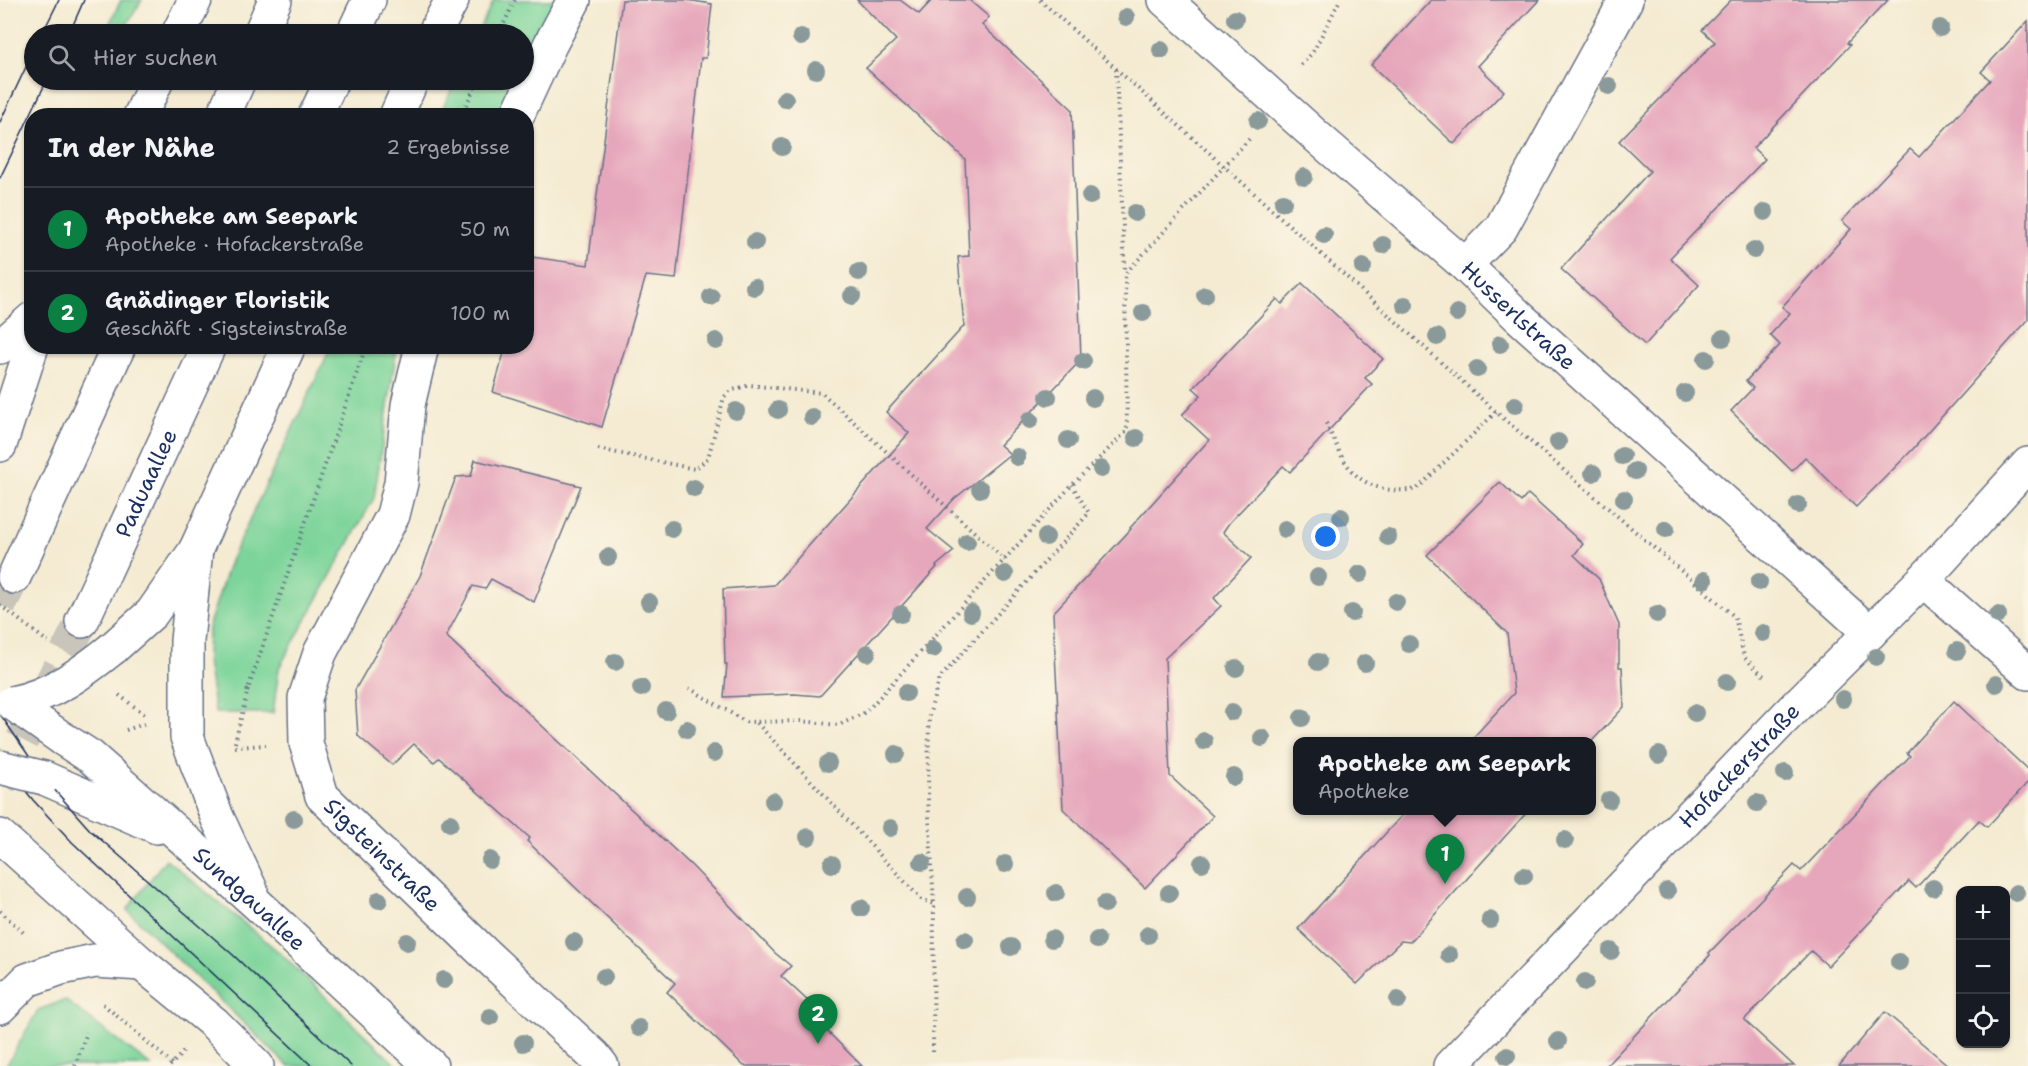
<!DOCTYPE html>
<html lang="de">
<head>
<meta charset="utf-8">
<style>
	:root { --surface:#171b24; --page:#242831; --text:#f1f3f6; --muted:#9ea1a6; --line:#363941; --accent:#0b8043 }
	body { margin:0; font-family:"Shantell Sans",sans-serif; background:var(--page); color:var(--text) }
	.controls { position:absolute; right:18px; bottom:18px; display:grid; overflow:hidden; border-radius:12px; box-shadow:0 2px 4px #0004 }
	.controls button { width:54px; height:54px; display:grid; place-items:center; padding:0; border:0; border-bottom:2px solid var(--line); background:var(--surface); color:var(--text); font:30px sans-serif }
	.you { position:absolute; left:1326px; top:537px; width:21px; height:21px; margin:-15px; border:4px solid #fff; border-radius:50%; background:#1a73e8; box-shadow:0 0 0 9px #1a73e833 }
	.badge { display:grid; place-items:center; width:39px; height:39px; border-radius:50%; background:var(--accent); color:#fff; font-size:20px; font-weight:700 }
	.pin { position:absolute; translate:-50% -50px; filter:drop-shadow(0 2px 3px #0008) }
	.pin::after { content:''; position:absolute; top:32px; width:21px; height:18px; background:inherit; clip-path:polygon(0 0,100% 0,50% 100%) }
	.popup { position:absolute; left:1293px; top:737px; width:303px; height:78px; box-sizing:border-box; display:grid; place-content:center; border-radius:12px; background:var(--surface); filter:drop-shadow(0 2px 4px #0005); font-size:20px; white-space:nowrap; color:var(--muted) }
	.popup b { font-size:22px; color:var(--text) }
	.popup::after { content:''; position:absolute; left:50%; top:100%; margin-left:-12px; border:12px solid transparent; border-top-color:var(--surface) }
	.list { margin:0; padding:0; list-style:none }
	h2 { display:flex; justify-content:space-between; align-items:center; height:78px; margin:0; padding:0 24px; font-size:26px }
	h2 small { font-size:20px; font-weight:400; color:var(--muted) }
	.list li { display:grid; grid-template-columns:39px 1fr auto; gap:18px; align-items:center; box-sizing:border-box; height:84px; padding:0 24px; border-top:2px solid var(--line) }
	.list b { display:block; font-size:22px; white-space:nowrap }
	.list p { margin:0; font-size:20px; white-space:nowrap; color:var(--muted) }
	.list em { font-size:20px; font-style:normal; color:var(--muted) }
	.icon { flex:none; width:33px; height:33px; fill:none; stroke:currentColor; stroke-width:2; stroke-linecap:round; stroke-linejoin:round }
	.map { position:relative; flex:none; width:2028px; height:1066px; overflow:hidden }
	.search { position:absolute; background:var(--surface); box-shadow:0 2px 4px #0004; left:24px; top:24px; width:510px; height:66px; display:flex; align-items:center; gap:15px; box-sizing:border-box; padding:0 21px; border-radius:33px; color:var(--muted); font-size:22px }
	.panel { position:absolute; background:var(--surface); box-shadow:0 2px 4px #0004; left:24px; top:108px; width:510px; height:246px; border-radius:24px }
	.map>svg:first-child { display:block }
</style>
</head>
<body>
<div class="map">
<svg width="2028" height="1066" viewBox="0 0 2028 1066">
	<rect width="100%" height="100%" fill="#fcf5e5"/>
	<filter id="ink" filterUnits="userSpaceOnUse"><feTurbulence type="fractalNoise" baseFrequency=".0167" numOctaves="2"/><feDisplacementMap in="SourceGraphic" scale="12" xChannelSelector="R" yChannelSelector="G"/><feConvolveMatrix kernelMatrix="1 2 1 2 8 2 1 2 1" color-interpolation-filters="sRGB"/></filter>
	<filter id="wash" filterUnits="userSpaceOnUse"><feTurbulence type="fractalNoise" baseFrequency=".008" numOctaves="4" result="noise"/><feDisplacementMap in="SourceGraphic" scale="24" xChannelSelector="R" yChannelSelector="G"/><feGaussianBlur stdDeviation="1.35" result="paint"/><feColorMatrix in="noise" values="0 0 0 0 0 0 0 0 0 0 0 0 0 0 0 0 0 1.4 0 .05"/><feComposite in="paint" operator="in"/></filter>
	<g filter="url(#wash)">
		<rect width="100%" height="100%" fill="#f4ebd2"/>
		<g fill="#7cd49a" stroke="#4c827c" stroke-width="1.5">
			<polygon points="121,0 142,0 121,34 113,34 106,31"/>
			<polygon points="494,0 555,0 524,68 524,34 477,34"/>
			<polygon points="456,80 518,80 502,115 439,116"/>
			<polygon points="331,347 397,347 374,498 279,668 273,713 215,713 207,661 208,628 230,561"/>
			<polygon points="166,859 279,952 397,1066 288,1066 127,910"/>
			<polygon points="65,1000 151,1066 6,1066 38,1010"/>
		</g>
		<g id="blocks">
			<g fill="#e6a6bb">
				<polygon points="622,0 686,0 712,4 706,58 701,58 676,279 646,276 602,427 493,392 506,346 526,346 526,276 532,257 588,265"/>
				<polygon points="857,0 900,0 919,14 932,0 969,0 989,17 982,25 1072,109 1081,360 1000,445 1010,454 954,499 927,529 954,551 936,566 937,567 820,696 794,694 724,697 727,664 725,664 723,589 774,585 909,433 886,412 964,326 958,257 969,256 965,159 866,68 896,40"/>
				<polygon points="1431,0 1539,0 1478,66 1504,91 1454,144 1371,65"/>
				<polygon points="1731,0 1888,0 1847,43 1850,45 1753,148 1765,159 1670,258 1699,285 1645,345 1561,269 1650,171 1619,141 1715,42 1702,30"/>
				<polygon points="2028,21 2028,320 1913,449 1856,507 1805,457 1792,471 1731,411 1753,388 1746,381 1780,345 1770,335 1790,313 1782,307 1851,229 1842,221 1910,149 1919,157 1990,80 1981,72"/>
				<polygon points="1302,283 1383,359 1365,378 1372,384 1290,472 1283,466 1229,523 1223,532 1251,558 1214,598 1221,606 1165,658 1170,776 1213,816 1145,888 1063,809 1053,613 1131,529 1130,528 1209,440 1182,415 1201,395 1193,388 1277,299 1282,304"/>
				<polygon points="475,460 581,486 534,602 491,579 485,589 473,586 446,636 693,867 775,953 791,966 781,976 824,1016 818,1022 862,1066 744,1066 667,992 675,983 527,841 530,838 439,758 434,762 414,744 392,765 358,736 355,690 420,576 456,477 471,476"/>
				<polygon points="1500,482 1521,502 1528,494 1583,544 1574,555 1599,579 1619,625 1619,667 1622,667 1624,707 1592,741 1470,741 1514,693 1507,633 1427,555"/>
				<polygon points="1954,701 2028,770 2028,782 1987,827 1979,820 1916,888 1909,881 1828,966 1811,951 1744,1020 1794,1066 1606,1066 1710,955 1709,953 1794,865 1801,871 1910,756 1907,753"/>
				<polygon points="1407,810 1529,810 1410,942 1401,941 1357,984 1298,929"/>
				<polygon points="1885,1012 1949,1066 1839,1066"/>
			</g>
		</g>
	</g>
	<g filter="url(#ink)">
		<use href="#blocks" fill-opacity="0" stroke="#677187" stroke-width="1.5"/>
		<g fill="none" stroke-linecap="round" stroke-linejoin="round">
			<g stroke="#c9c5bb" stroke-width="33" stroke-dasharray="33 16" stroke-linecap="butt">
				<polyline points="0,605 14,577"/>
				<polyline points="0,784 82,621"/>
			</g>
			<g stroke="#677187" stroke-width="36">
				<g id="minor">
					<path id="s1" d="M1165 0 1316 136 1465 265 1518 316 1870 633"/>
					<polyline points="517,116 550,45 574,0"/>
					<polyline points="1465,265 1501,228 1626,0"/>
					<path id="s2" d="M422 346 408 405 401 483 393 515 320 653 305 698 306 743 322 796 484 953 594 1056 602 1066"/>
					<polyline points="1923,580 2028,673"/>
					<path id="s3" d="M1450 1066 1796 706 1923 580 2028 464"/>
				</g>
			</g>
			<g stroke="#677187" stroke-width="36">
				<g id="tertiary">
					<polyline points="196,549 187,641 187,737 217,817 251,890"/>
					<polyline points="113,648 152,613 195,551"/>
					<path id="s4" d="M63 739 91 757 256 903 431 1066"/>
					<polyline points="44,778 157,827"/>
					<polyline points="0,836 142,964 214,1023 257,1066"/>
					<polyline points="0,1007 27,980 61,968 95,961 142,964"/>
				</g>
			</g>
			<g stroke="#677187" stroke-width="36">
				<g id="trunk">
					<polyline points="178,34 195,0"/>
					<polyline points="260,34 275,0"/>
					<polyline points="353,34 369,0"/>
					<polyline points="434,34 452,0"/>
					<polyline points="140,116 157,80"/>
					<polyline points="223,116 239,80"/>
					<polyline points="315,116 332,80"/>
					<polyline points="396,116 412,80"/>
					<polyline points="0,347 32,319"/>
					<polyline points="0,445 32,346"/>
					<polyline points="196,549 289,346"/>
					<polyline points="14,577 119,346"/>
					<path id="s5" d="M82 621 209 346"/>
				</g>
			</g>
			<g stroke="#677187" stroke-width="4" stroke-dasharray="1.5 4.5" stroke-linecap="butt">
				<polyline points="1040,0 1496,412 1735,617 1744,657 1765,677"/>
				<polyline points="499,34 515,0"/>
				<polyline points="1301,65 1313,52 1340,0"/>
				<polyline points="1116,69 1125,273"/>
				<polyline points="461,116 478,80"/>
				<path d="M1326 423C1333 437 1339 454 1348 466 1365 489 1391 493 1417 489L1496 412"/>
				<polyline points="598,449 695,469 708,458 724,397 730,391 749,385 822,393 1005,560"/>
				<polyline points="689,688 746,722 801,721 839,725 866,712 1072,485 1127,431 1125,274 1252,136"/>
				<polyline points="247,692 366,346"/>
				<polyline points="119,695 144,714"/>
				<polyline points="757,723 921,899 934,904"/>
				<polyline points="126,730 144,724"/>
				<polyline points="235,743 248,689"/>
				<polyline points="235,747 266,745"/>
				<polyline points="0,911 26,935"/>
				<polyline points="103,1004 175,1066"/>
				<polyline points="933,1052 934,904 928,798 929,716 939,679 1089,513 1072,485"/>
				<polyline points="75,1066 87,1032"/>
				<polyline points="170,1066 184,1051"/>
			</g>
			<use href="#minor" stroke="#fff" stroke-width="33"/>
			<use href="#tertiary" stroke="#fff" stroke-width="33"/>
			<use href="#trunk" stroke="#fff" stroke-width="33"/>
			<g stroke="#1b2f5e" stroke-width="1.5">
				<polyline points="42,34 59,0"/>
				<polyline points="69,34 84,0"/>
				<polyline points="0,122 34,50"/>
				<polyline points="0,178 47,80"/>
				<polyline points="0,714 44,778 90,830 232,954 351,1066"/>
				<polyline points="0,759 33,800 72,842 312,1066"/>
			</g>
			<g stroke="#677187" stroke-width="36" stroke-linecap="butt">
				<g id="tertiary-bridge">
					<path d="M12 703C52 695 82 673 113 648"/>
					<polyline points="12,703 63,739"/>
					<polyline points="0,767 44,778"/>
				</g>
			</g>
			<polyline stroke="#677187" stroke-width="4" stroke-dasharray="1.5 4.5" stroke-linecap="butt" points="0,605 48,642"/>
			<use href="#tertiary-bridge" stroke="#fff" stroke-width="33"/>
		</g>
		<g fill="#8a9a9a">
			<circle cx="1126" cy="17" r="9"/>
			<circle cx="1235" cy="19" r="9"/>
			<circle cx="1940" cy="28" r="9"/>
			<circle cx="801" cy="37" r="9"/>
			<circle cx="1161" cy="50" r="9"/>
			<circle cx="816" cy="70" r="9"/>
			<circle cx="1609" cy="86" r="9"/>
			<circle cx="785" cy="99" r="9"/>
			<circle cx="1258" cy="121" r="9"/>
			<circle cx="782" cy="147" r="9"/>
			<circle cx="1304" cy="177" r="9"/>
			<circle cx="1090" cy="196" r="9"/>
			<circle cx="1283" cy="202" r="9"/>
			<circle cx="1765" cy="212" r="9"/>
			<circle cx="1135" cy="213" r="9"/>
			<circle cx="1324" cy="235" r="9"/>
			<circle cx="755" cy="242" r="9"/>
			<circle cx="1383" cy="245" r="9"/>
			<circle cx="1754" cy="250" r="9"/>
			<circle cx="1363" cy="267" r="9"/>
			<circle cx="859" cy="272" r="9"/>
			<circle cx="754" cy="287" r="9"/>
			<circle cx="1205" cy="295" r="9"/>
			<circle cx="852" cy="296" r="9"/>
			<circle cx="711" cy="297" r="9"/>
			<circle cx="1405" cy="305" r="9"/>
			<circle cx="1143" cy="313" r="9"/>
			<circle cx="1457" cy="313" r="9"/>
			<circle cx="1437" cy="337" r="9"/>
			<circle cx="1723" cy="338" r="9"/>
			<circle cx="716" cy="341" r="9"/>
			<circle cx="1500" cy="344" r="9"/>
			<circle cx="1706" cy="359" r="9"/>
			<circle cx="1083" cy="361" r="9"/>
			<circle cx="1477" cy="369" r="9"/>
			<circle cx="1685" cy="393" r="9"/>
			<circle cx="1048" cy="397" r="9"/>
			<circle cx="1093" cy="398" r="9"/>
			<circle cx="1515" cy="405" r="9"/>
			<circle cx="778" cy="410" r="9"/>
			<circle cx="736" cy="411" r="9"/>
			<circle cx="812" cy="417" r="9"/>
			<circle cx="1030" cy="420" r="9"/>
			<circle cx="1136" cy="438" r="9"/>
			<circle cx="1068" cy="440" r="9"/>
			<circle cx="1558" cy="442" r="9"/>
			<circle cx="1622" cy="456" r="9"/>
			<circle cx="1017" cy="457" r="9"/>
			<circle cx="1101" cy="469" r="9"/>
			<circle cx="1635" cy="471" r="9"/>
			<circle cx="1593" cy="473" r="9"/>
			<circle cx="694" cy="488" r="9"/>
			<circle cx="980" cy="489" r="9"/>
			<circle cx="1624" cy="499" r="9"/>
			<circle cx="1798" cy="505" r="9"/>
			<circle cx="1341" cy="517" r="9"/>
			<circle cx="672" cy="529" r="9"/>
			<circle cx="1285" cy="529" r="9"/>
			<circle cx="1666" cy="529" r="9"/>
			<circle cx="1046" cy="537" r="9"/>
			<circle cx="1388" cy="537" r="9"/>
			<circle cx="967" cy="542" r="9"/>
			<circle cx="608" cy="557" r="9"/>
			<circle cx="1005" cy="574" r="9"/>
			<circle cx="1360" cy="574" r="9"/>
			<circle cx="1318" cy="577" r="9"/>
			<circle cx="1704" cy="580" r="9"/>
			<circle cx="1759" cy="582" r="9"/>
			<circle cx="649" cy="602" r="9"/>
			<circle cx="1396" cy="602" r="9"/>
			<circle cx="971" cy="613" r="9"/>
			<circle cx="1352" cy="613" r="9"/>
			<circle cx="901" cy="614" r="9"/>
			<circle cx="1657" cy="614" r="9"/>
			<circle cx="1998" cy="615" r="9"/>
			<circle cx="1763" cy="633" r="9"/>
			<circle cx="1409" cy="644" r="9"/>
			<circle cx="933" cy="649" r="9"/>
			<circle cx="1957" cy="651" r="9"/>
			<circle cx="867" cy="653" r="9"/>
			<circle cx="1876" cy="657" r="9"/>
			<circle cx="615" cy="662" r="9"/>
			<circle cx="1318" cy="662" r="9"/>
			<circle cx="1365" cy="663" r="9"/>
			<circle cx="1236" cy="668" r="9"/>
			<circle cx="1727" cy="682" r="9"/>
			<circle cx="1996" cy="684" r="9"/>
			<circle cx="641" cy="688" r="9"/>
			<circle cx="906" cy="693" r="9"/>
			<circle cx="1843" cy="699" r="9"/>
			<circle cx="666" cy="711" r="9"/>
			<circle cx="1232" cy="712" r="9"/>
			<circle cx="1695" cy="713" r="9"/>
			<circle cx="1302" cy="718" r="9"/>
			<circle cx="687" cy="729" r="9"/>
			<circle cx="1262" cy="738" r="9"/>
			<circle cx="1204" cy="741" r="9"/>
			<circle cx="714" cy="753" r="9"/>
			<circle cx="896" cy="754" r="9"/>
			<circle cx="1659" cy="755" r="9"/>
			<circle cx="828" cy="763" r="9"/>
			<circle cx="1785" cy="773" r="9"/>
			<circle cx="1234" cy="777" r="9"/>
			<circle cx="1609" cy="800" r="9"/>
			<circle cx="773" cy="801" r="9"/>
			<circle cx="1757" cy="803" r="9"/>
			<circle cx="294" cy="819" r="9"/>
			<circle cx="450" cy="823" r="9"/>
			<circle cx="890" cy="828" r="9"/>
			<circle cx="808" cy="837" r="9"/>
			<circle cx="1565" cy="840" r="9"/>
			<circle cx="490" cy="860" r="9"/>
			<circle cx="922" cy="862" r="9"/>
			<circle cx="1202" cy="863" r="9"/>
			<circle cx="832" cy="864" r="9"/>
			<circle cx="1005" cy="864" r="9"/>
			<circle cx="1524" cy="876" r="9"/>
			<circle cx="1933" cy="888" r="9"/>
			<circle cx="1667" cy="891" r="9"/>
			<circle cx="1056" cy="893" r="9"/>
			<circle cx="1169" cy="893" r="9"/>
			<circle cx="2016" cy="893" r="9"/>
			<circle cx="967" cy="897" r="9"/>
			<circle cx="379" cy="900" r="9"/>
			<circle cx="1105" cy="904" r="9"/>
			<circle cx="861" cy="908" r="9"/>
			<circle cx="1490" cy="920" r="9"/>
			<circle cx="1148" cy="935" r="9"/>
			<circle cx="1052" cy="939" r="9"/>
			<circle cx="965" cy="940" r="9"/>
			<circle cx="1097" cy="940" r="9"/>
			<circle cx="407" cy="942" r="9"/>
			<circle cx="574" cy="942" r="9"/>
			<circle cx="1011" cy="947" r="9"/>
			<circle cx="1611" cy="951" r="9"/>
			<circle cx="1449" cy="955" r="9"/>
			<circle cx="1899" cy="962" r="9"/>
			<circle cx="604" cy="977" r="9"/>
			<circle cx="444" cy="980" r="9"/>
			<circle cx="1585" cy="982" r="9"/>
			<circle cx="1398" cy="1000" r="9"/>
			<circle cx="490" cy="1017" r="9"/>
			<circle cx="639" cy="1028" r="9"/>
			<circle cx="1558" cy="1041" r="9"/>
			<circle cx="523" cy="1043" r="9"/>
			<circle cx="1507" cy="1056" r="9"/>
		</g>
	</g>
	<g text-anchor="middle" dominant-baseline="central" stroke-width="4.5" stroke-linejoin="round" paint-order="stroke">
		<g font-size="22" fill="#1b2f5e" stroke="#fcf5e5">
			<text stroke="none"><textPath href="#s1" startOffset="474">Husserlstraße</textPath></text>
			<text stroke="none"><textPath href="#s5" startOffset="152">Paduaallee</textPath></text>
			<text stroke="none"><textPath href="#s3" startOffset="417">Hofackerstraße</textPath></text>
			<text stroke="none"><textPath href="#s2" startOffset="560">Sigsteinstraße</textPath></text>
			<text stroke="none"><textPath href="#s4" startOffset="246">Sundgauallee</textPath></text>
		</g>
	</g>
</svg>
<div class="controls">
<button>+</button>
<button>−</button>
<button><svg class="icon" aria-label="locate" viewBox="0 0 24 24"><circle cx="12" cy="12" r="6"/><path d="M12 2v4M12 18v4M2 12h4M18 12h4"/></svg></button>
</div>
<div class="you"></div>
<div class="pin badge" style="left:1445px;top:884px">1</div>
<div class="popup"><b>Apotheke am Seepark</b>Apotheke</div>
<div class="pin badge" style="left:818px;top:1044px">2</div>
<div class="search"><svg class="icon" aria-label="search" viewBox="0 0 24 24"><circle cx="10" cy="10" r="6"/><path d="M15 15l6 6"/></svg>Hier suchen</div>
<section class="panel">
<h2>In der Nähe<small>2 Ergebnisse</small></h2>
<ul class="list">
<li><span class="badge">1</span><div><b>Apotheke am Seepark</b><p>Apotheke · Hofackerstraße</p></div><em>50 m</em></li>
<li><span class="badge">2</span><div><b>Gnädinger Floristik</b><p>Geschäft · Sigsteinstraße</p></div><em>100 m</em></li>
</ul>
</section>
</div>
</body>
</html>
